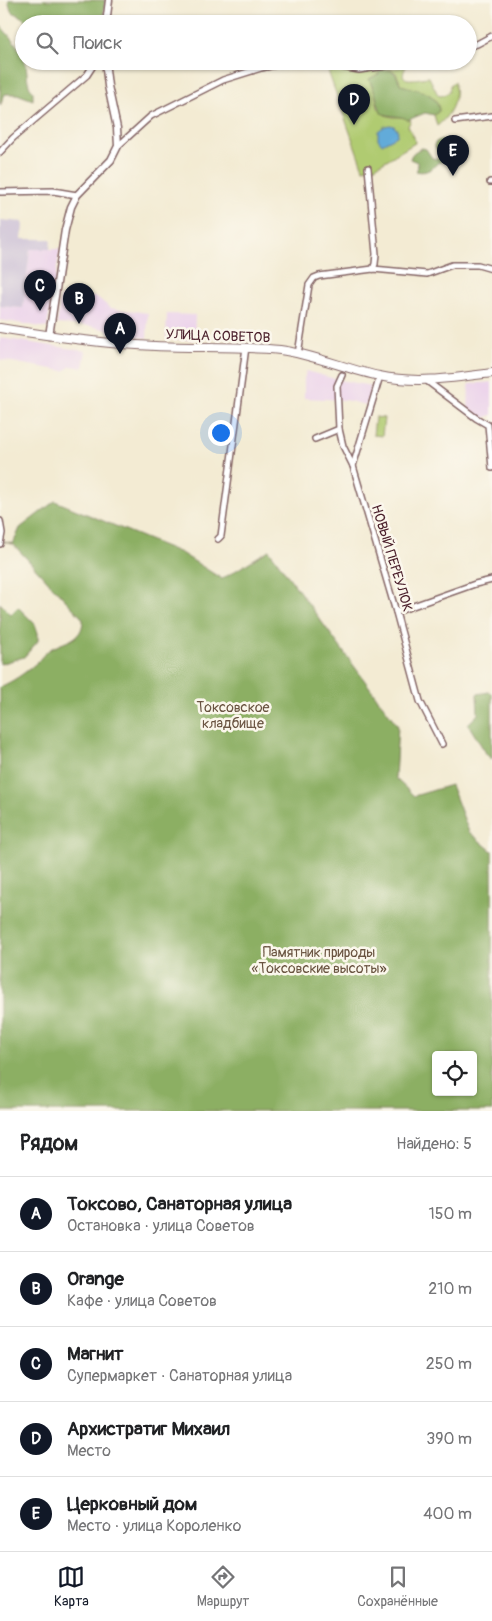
<!DOCTYPE html>
<html lang="ru">
<head>
<meta charset="utf-8">
<style>
	:root { --surface:#fff; --page:#f2f2f2; --text:#202124; --muted:#757577; --line:#e0e0e0; --accent:#111827 }
	body { margin:0; font-family:Pangolin,sans-serif; background:var(--page); color:var(--text) }
	.controls { position:absolute; right:15px; bottom:15px; display:grid; overflow:hidden; border-radius:5px; box-shadow:0 1px 4px #0004 }
	.controls button { width:45px; height:45px; display:grid; place-items:center; padding:0; border:0; border-bottom:1px solid var(--line); background:var(--surface); color:var(--text); font:25px sans-serif }
	.you { position:absolute; left:220px; top:432px; width:18px; height:18px; margin:-12px; border:4px solid #fff; border-radius:50%; background:#1a73e8; box-shadow:0 0 0 8px #1a73e833 }
	.badge { display:grid; place-items:center; width:32px; height:32px; border-radius:50%; background:var(--accent); color:#fff; font-size:16px; font-weight:700 }
	.pin { position:absolute; translate:-50% -41px; filter:drop-shadow(0 1px 2px #0008) }
	.pin::after { content:''; position:absolute; top:26px; width:18px; height:15px; background:inherit; clip-path:polygon(0 0,100% 0,50% 100%) }
	.list { margin:0; padding:0; list-style:none }
	h2 { display:flex; justify-content:space-between; align-items:center; height:65px; margin:0; padding:0 20px; font-size:21px }
	h2 small { font-size:16px; font-weight:400; color:var(--muted) }
	.list li { display:grid; grid-template-columns:32px 1fr auto; gap:15px; align-items:center; box-sizing:border-box; height:75px; padding:0 20px; border-top:1px solid var(--line) }
	.list b { display:block; font-size:19px; white-space:nowrap }
	.list p { margin:0; font-size:16px; white-space:nowrap; color:var(--muted) }
	.list em { font-size:16px; font-style:normal; color:var(--muted) }
	.icon { flex:none; width:28px; height:28px; fill:none; stroke:currentColor; stroke-width:2; stroke-linecap:round; stroke-linejoin:round }
	.map { position:relative; flex:none; width:492px; height:1111px; overflow:hidden }
	.search { position:absolute; background:var(--surface); box-shadow:0 1px 4px #0004; left:15px; right:15px; top:15px; height:55px; display:flex; align-items:center; gap:12px; box-sizing:border-box; padding:0 18px; border-radius:28px; color:var(--muted); font-size:19px }
	.sheet { height:440px; background:var(--surface) }
	nav { display:flex; justify-content:space-around; align-items:center; box-sizing:border-box; height:70px; border-top:1px solid var(--line); background:var(--surface); font-size:14px; color:var(--muted) }
	nav a { display:grid; justify-items:center; gap:2px }
	nav .on { color:var(--accent) }
	.map>svg:first-child { display:block }
</style>
</head>
<body>
<div class="map">
<svg width="492" height="1111" viewBox="0 0 492 1111">
	<rect width="100%" height="100%" fill="#fbf7ec"/>
	<filter id="ink" filterUnits="userSpaceOnUse"><feTurbulence type="fractalNoise" baseFrequency=".02" numOctaves="2"/><feDisplacementMap in="SourceGraphic" scale="10" xChannelSelector="R" yChannelSelector="G"/><feConvolveMatrix kernelMatrix="1 2 1 2 8 2 1 2 1" color-interpolation-filters="sRGB"/></filter>
	<filter id="wash" filterUnits="userSpaceOnUse"><feTurbulence type="fractalNoise" baseFrequency=".0096" numOctaves="4" result="noise"/><feDisplacementMap in="SourceGraphic" scale="20" xChannelSelector="R" yChannelSelector="G"/><feGaussianBlur stdDeviation="1.12" result="paint"/><feColorMatrix in="noise" values="0 0 0 0 0 0 0 0 0 0 0 0 0 0 0 0 0 1.4 0 .05"/><feComposite in="paint" operator="in"/></filter>
	<g filter="url(#wash)">
		<rect width="100%" height="100%" fill="#f3ebd3"/>
		<g fill="#ebd1eb">
			<polygon points="30,249 60,249 47,328 0,320 0,306 23,308"/>
			<polygon points="60,297 97,297 110,308 148,313 147,338 108,333 108,330 90,326 57,324"/>
			<polygon points="167,314 195,315 194,340 166,339"/>
			<polygon points="0,338 86,351 83,368 71,366 64,371 0,360"/>
			<polygon points="306,371 335,379 371,386 366,405 345,400 304,398 304,379"/>
			<polygon points="492,382 492,415 481,419 468,410 469,384"/>
		</g>
		<polygon fill="#cbbfd5" points="0,220 23,222 22,239 51,239 50,249 30,249 23,308 0,306"/>
		<g fill="#b0cb71" stroke="#7d754e">
			<path d="M406 67C395 86 421 77 429 77L437 93 440 96C447 95 450 92 450 85L454 82C459 98 450 116 437 126L434 115 439 111C438 91 415 90 401 85L396 73 392 70 379 71V74L369 79 375 93 378 108 385 115 393 117H404L408 120H411L408 126 414 137 415 143 375 167 363 169 328 71H368Z"/>
			<polygon points="375,417 384,418 382,436 373,435"/>
		</g>
		<g fill="#8caf63" stroke="#6b6747" fill-rule="evenodd">
			<polygon points="8,0 105,0 103,24 28,24 23,18 11,11"/>
			<path d="M0 25C10 37 23 50 26 65 28 77 26 82 33 92V100L17 94H5L0 106Z"/>
			<path d="M386 70C397 70 396 77 401 85 416 90 437 91 439 111L434 115 425 113 408 120C401 115 390 117 381 113L375 93 369 79 379 74V71Z"/>
			<path d="M440 140 448 142C451 147 454 154 451 160L439 162C432 168 427 174 416 171L418 167 417 162 410 159C411 153 417 150 422 148L426 149 432 158 437 159 440 156 434 145 436 142Z"/>
			<path d="M55 501 181 553 222 579 269 550 398 726 395 778 414 796 451 785 469 832 492 851V1111H0V687C13 681 24 674 35 664 40 660 44 653 49 650 64 640 83 642 83 619L13 544 0 541 13 544 20 528ZM436 1055H473V1092H436Z"/>
			<polygon points="0,603 11,614 18,607 35,624 38,633 38,641 24,657 0,664"/>
			<polygon points="489,692 492,693 492,759 487,755 468,724 478,714 477,694"/>
		</g>
		<polygon fill="#62abd9" stroke="#566582" points="390,125 394,126 398,131 397,136 382,144 378,139 378,131 385,126"/>
	</g>
	<g filter="url(#ink)">
		<g fill="none" stroke-linecap="round" stroke-linejoin="round">
			<g stroke="#856666" stroke-width="8">
				<g id="minor">
					<polyline points="468,46 477,44 492,36"/>
					<polyline points="455,121 492,116"/>
					<polyline points="118,146 151,116 223,80 261,68 280,64 299,63 330,65 359,70 391,65 406,61"/>
					<polyline points="0,152 13,138 87,75 96,61"/>
					<polyline points="368,168 376,254 375,264 373,269"/>
					<polyline points="490,182 492,182"/>
					<polyline points="0,192 53,191 77,195"/>
					<polyline points="298,354 309,285 314,278 319,276 373,269 427,274 452,265 478,265 492,269"/>
					<polyline points="380,376 353,466 396,612 420,701 442,744"/>
					<polyline points="427,381 476,418 488,425 492,468"/>
					<polyline points="339,429 337,386 342,375"/>
					<polyline points="315,439 339,429 343,446 353,466"/>
					<polyline points="0,521 2,533 0,544"/>
					<polyline points="218,539 221,536 246,347"/>
					<polyline points="396,612 475,584 492,580"/>
				</g>
			</g>
			<g stroke="#856666" stroke-width="9">
				<g id="tertiary">
					<polyline points="106,24 109,0"/>
					<polyline points="49,336 65,230 71,207 77,195 111,160 118,146 117,128 108,86 105,61"/>
				</g>
			</g>
			<g stroke="#856666" stroke-width="10">
				<path id="secondary" d="M0 328C51 336 103 344 155 346 197 348 238 346 280 350 311 354 347 369 379 376 417 384 454 378 492 373"/>
			</g>
			<use href="#minor" stroke="#fff" stroke-width="5"/>
			<use href="#tertiary" stroke="#fff" stroke-width="6"/>
			<use href="#secondary" stroke="#fff" stroke-width="8"/>
		</g>
	</g>
	<g text-anchor="middle" dominant-baseline="central" stroke-width="5" stroke-linejoin="round" paint-order="stroke">
		<g font-size="14" fill="#4a1f2b" stroke="#fbf7ec">
			<text transform="translate(218 336) rotate(2)">УЛИЦА СОВЕТОВ</text>
			<text transform="translate(392 558) rotate(73)">НОВЫЙ ПЕРЕУЛОК</text>
		</g>
		<g font-size="14" fill="#695340" stroke="#fbf7ec">
			<text x="233" y="707">Токсовское<tspan x="233" dy="16">кладбище</tspan></text>
			<text x="319" y="952">Памятник природы<tspan x="319" dy="16">«Токсовские высоты»</tspan></text>
		</g>
	</g>
</svg>
<div class="controls">
<button><svg class="icon" aria-label="locate" viewBox="0 0 24 24"><circle cx="12" cy="12" r="6"/><path d="M12 2v4M12 18v4M2 12h4M18 12h4"/></svg></button>
</div>
<div class="you"></div>
<div class="pin badge" style="left:120px;top:354px">A</div>
<div class="pin badge" style="left:79px;top:324px">B</div>
<div class="pin badge" style="left:40px;top:311px">C</div>
<div class="pin badge" style="left:354px;top:125px">D</div>
<div class="pin badge" style="left:453px;top:176px">E</div>
<div class="search"><svg class="icon" aria-label="search" viewBox="0 0 24 24"><circle cx="10" cy="10" r="6"/><path d="M15 15l6 6"/></svg>Поиск</div>
</div>
<section class="sheet">
<h2>Рядом<small>Найдено: 5</small></h2>
<ul class="list">
<li><span class="badge">A</span><div><b>Токсово, Санаторная улица</b><p>Остановка · улица Советов</p></div><em>150 m</em></li>
<li><span class="badge">B</span><div><b>Orange</b><p>Кафе · улица Советов</p></div><em>210 m</em></li>
<li><span class="badge">C</span><div><b>Магнит</b><p>Супермаркет · Санаторная улица</p></div><em>250 m</em></li>
<li><span class="badge">D</span><div><b>Архистратиг Михаил</b><p>Место</p></div><em>390 m</em></li>
<li><span class="badge">E</span><div><b>Церковный дом</b><p>Место · улица Короленко</p></div><em>400 m</em></li>
</ul>
</section>
<nav>
<a class="on"><svg class="icon" aria-label="map" viewBox="0 0 24 24"><path d="M3 6l6-2 6 2 6-2v14l-6 2-6-2-6 2zM9 4v14M15 6v14"/></svg>Карта</a>
<a><svg class="icon" aria-label="directions" viewBox="0 0 24 24"><path d="M12 3l9 9-9 9-9-9zM9 14v-3h6M13 9l2 2-2 2"/></svg>Маршрут</a>
<a><svg class="icon" aria-label="saved" viewBox="0 0 24 24"><path d="M7 4h10v16l-5-4-5 4z"/></svg>Сохранённые</a>
</nav>
</body>
</html>
